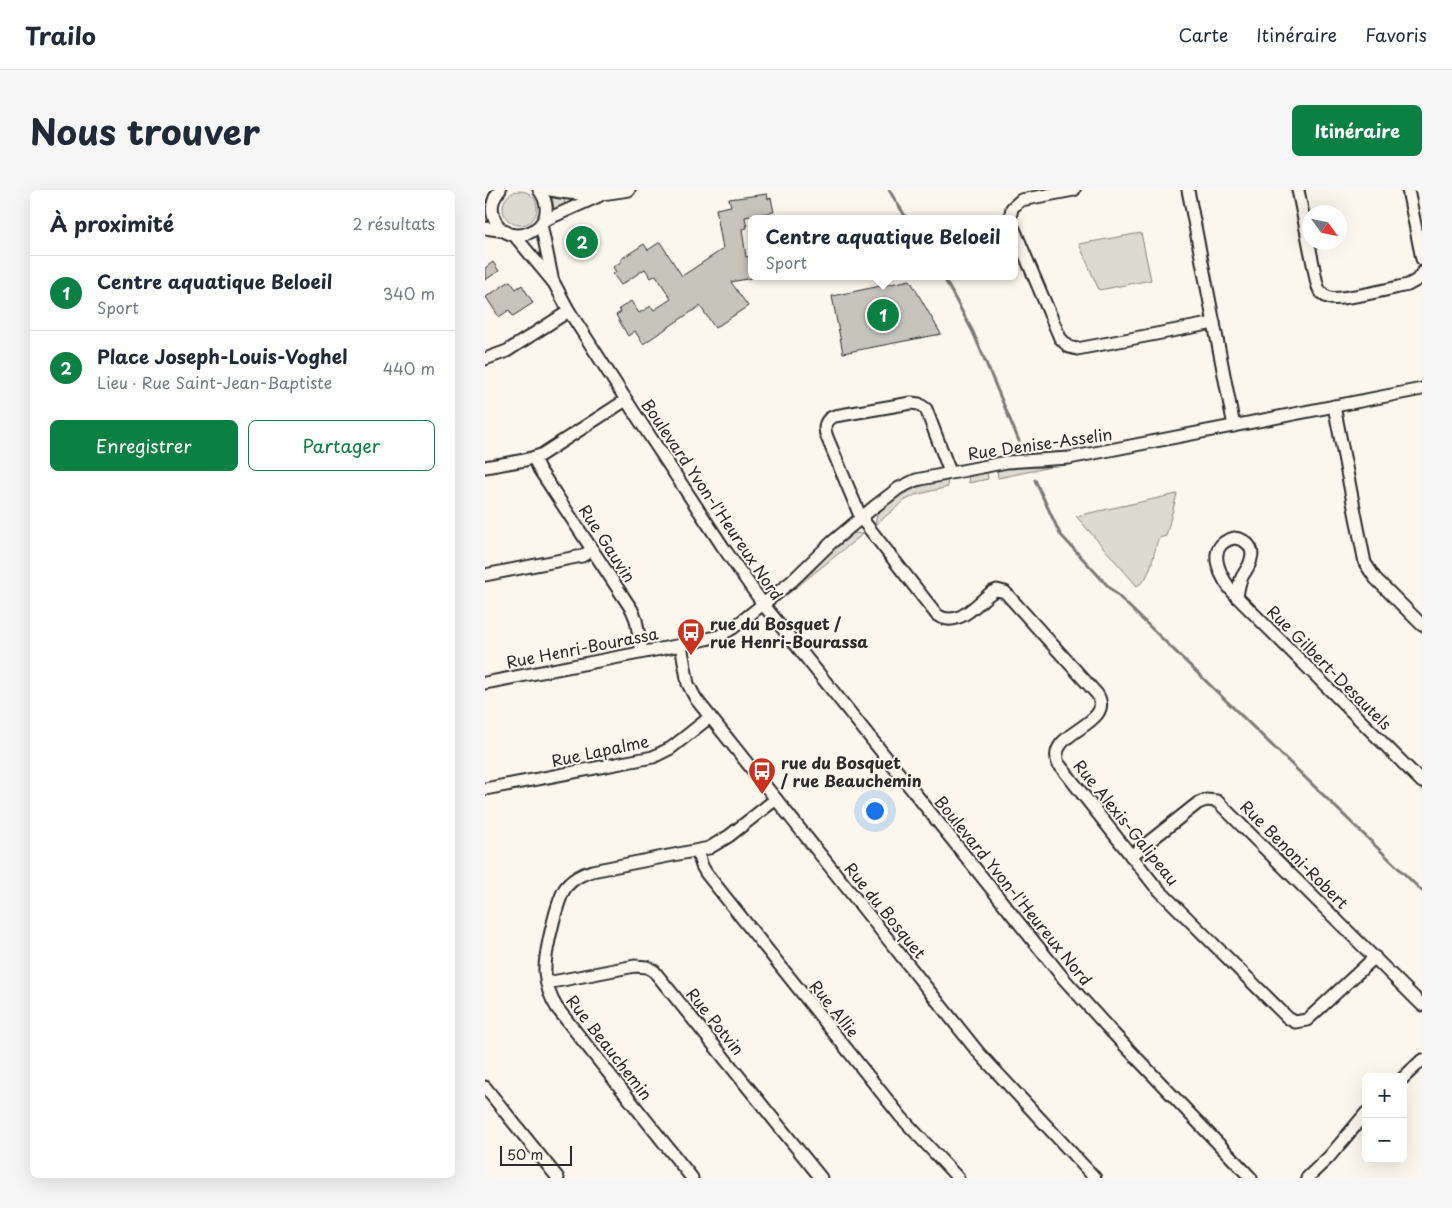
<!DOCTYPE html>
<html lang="fr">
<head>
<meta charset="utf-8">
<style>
	:root { --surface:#fff; --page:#f6f6f7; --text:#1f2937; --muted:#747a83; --line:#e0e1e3; --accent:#0b8043 }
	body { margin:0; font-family:"Playpen Sans",sans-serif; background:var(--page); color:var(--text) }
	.controls { position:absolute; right:15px; bottom:15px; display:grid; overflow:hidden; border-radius:8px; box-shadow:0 5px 20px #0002 }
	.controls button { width:45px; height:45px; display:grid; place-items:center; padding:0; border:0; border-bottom:1px solid var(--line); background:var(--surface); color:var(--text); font:25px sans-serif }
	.compass { position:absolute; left:817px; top:15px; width:45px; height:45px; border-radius:50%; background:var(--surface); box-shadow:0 5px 20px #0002; rotate:123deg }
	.scale { position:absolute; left:15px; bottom:12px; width:72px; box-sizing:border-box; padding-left:5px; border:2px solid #2b2b2b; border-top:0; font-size:14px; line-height:18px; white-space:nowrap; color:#2b2b2b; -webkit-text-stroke:4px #fbf7ec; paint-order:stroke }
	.you { position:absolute; left:389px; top:620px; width:18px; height:18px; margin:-12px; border:4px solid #fff; border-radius:50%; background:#1a73e8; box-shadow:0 0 0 8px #1a73e833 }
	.badge { display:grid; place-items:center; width:32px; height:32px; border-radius:50%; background:var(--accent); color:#fff; font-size:16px; font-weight:700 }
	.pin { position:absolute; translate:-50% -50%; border:2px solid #fff; box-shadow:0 1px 5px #0006 }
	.popup { position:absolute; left:263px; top:25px; width:270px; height:65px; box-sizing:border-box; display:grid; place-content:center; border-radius:8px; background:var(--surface); filter:drop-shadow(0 1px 4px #0005); font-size:16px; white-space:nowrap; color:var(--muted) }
	.popup b { font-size:19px; color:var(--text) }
	.popup::after { content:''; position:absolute; left:50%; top:100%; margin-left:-10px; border:10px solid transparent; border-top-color:var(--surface) }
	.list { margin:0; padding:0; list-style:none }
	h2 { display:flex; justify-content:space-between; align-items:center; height:65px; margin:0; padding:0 20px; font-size:21px }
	h2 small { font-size:16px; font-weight:400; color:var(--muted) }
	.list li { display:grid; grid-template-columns:32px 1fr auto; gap:15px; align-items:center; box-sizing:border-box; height:75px; padding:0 20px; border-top:1px solid var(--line) }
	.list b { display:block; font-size:19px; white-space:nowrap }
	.list p { margin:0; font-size:16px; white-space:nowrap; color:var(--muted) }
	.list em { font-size:16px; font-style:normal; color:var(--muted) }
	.actions { display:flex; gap:10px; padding:15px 20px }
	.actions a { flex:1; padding:11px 0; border:1px solid var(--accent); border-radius:8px; text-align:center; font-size:18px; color:var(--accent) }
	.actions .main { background:var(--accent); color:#fff }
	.map { position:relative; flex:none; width:937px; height:988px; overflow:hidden; border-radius:8px }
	header { display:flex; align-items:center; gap:30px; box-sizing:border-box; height:70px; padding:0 25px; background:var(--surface); border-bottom:1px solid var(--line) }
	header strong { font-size:24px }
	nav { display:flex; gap:28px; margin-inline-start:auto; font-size:18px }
	.intro { display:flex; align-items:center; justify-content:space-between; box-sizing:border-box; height:120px; padding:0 30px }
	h1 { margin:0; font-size:35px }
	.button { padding:12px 22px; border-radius:8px; background:var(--accent); color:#fff; font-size:18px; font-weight:700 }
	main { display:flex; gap:30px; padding:0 30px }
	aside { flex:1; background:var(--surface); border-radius:8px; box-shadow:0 5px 20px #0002 }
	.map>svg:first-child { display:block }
</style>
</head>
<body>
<header>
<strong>Trailo</strong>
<nav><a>Carte</a><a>Itinéraire</a><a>Favoris</a></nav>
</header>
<div class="intro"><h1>Nous trouver</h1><a class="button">Itinéraire</a></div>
<main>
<aside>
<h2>À proximité<small>2 résultats</small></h2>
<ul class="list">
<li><span class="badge">1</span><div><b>Centre aquatique Beloeil</b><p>Sport</p></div><em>340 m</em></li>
<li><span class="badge">2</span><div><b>Place Joseph-Louis-Voghel</b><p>Lieu · Rue Saint-Jean-Baptiste</p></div><em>440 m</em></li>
</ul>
<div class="actions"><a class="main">Enregistrer</a><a>Partager</a></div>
</aside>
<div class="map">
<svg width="937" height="988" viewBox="0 0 937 988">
	<rect width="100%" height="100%" fill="#fbf7ec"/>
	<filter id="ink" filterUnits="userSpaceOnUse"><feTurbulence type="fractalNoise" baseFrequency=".02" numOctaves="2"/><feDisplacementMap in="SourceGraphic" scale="10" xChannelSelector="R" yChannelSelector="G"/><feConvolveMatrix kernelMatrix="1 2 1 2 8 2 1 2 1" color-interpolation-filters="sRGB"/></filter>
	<g filter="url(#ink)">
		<g fill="#dddad0" stroke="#84827e">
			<circle cx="35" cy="18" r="17"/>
			<polygon points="67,6 79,8 80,15 69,20"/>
			<polygon points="656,43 666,90 614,100 594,54"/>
			<polygon points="534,277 566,277 513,288 512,280"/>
			<polygon points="502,282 503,289 484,293 483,285"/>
			<path d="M462 290 463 297 430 305 419 311 390 335 392 324C415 301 431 296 462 290Z"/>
			<path d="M692 304 681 346 674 348 672 352C668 366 666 389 652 396L591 326Z"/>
			<polygon points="368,343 378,344 293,412 327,382 352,355"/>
		</g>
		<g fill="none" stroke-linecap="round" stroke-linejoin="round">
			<g stroke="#7b7a75" stroke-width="3">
				<polyline points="404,0 422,29"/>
				<polyline points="458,86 488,142 534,251"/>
				<polyline points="550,290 575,344 622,395 937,701"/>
			</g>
		</g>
		<g fill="#c7c4bc" stroke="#2b2b2b">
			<polygon points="282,4 283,9 286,8 289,22 260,27 262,38 257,39 261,67 267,66 267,88 246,92 263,116 230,138 215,116 158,154 150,141 143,146 131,125 136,122 134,119 146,111 154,123 166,116 169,120 186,109 171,85 166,88 160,79 136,95 128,84 131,82 128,77 137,71 136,69 159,54 163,60 175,52 197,86 238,59 231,19 246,16 244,9"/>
			<polygon points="8,72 14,81 0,90 0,78"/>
			<polygon points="425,90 456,144 358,163 347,106"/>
			<polygon points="25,91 31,99 37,95 48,113 28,126 24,120 14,127 1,107"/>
		</g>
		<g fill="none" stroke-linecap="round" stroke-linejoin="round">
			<g stroke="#2b2b2b" stroke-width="15">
				<g id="minor">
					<path d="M15 0C8 8 6 15 8 25 20 66 82 37 54 0"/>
					<path d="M65 0C91 6 118 5 144 0"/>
					<polyline points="703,0 749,236"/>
					<path d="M813 0 832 94C834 101 837 106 845 108 856 111 908 98 923 95L932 90 937 83"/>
					<polyline points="923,0 937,69"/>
					<polyline points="525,29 527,18 536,10 589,0"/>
					<polyline points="58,31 114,6"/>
					<polyline points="56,34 68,92"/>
					<polyline points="0,38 20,41"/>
					<polyline points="529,39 575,148 584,157 592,159 729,133"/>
					<polyline points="29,45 69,93 84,121 147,219 238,357 278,414 579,789 626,841 766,988"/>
					<polyline points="0,169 22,161 84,121"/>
					<polyline points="849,216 880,373 890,388 937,435"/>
					<polyline points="49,268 54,279 147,420 151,430 157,462"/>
					<polyline points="0,277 40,270 56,265 141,210"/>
					<path d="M465 282 441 219 434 214 426 213 350 226C340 229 338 237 342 247L376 328 452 425C473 439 491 414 507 402L512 400 520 402 612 504C632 535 561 541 573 573L670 696 803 828 810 832 822 830 890 767"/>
					<path d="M749 348C760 349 770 357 766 369 765 376 760 381 757 387 754 393 753 400 752 407 738 392 716 356 749 348Z"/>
					<polyline points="0,385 97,366 107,360"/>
					<polyline points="752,407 937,592"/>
					<polyline points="196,455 203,494 211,509 493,862 610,988"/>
					<polyline points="0,493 196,455 234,446 248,438 307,391 346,353 389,317 414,298 431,290 522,272 584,268 937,199"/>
					<polyline points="0,599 168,567 186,558 225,527"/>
					<polyline points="212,661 217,676 221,683 416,927 473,988"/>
					<polyline points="646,666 713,613 721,610 732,611 937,815"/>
					<polyline points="62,793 150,776 162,777 169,781 336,988"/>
					<polyline points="918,888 937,870"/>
					<polyline points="0,897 73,988"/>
					<path d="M207 988 72 818C65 807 61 795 60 782 59 766 72 709 81 697 88 688 97 684 107 681L224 658 244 646 291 609"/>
					<polyline points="822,988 844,967 881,923"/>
				</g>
			</g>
			<use href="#minor" stroke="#fbf7ec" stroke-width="11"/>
		</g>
	</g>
	<defs>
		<g id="bus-pin" transform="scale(1.4375)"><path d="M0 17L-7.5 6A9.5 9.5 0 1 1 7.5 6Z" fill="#c8321e" stroke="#fbf7ec"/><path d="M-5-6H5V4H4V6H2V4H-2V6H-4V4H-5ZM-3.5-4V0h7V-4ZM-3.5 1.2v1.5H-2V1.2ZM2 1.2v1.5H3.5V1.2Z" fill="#fff"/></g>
	</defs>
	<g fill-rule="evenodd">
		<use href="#bus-pin" x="206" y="442"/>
		<use href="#bus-pin" x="277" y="581"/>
	</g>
	<g text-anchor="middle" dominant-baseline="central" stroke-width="4" stroke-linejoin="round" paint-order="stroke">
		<g font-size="16" fill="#2b2b2b" stroke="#fbf7ec">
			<text transform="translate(555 253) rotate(-8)">Rue Denise-Asselin</text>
			<text transform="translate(228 309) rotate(56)">Boulevard Yvon-l'Heureux Nord</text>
			<text transform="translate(123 353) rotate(57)">Rue Gauvin</text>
			<text transform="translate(97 457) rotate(-11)">Rue Henri-Bourassa</text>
			<text transform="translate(845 477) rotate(45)">Rue Gilbert-Desautels</text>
			<text transform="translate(115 560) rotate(-12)">Rue Lapalme</text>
			<text transform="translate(642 632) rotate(51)">Rue Alexis-Galipeau</text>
			<text transform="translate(810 664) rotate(45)">Rue Benoni-Robert</text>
			<text transform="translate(529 700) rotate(51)">Boulevard Yvon-l'Heureux Nord</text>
			<text transform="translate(401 720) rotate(51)">Rue du Bosquet</text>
			<text transform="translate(350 818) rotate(51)">Rue Allie</text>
			<text transform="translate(231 831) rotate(51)">Rue Potvin</text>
			<text transform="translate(125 857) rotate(52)">Rue Beauchemin</text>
		</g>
		<g font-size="16" font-weight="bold" fill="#2b2b2b" stroke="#fbf7ec" text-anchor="start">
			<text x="225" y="433">rue du Bosquet /<tspan x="225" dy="18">rue Henri-Bourassa</tspan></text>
			<text x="296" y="572">rue du Bosquet<tspan x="296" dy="18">/ rue Beauchemin</tspan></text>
		</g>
	</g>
</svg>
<div class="controls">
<button>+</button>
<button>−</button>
</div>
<svg class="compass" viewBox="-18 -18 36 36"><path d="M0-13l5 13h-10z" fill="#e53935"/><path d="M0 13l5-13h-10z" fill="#747a83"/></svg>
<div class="scale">50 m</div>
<div class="you"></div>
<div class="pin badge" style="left:398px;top:125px">1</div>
<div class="popup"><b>Centre aquatique Beloeil</b>Sport</div>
<div class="pin badge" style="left:97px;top:52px">2</div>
</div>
</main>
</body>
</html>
